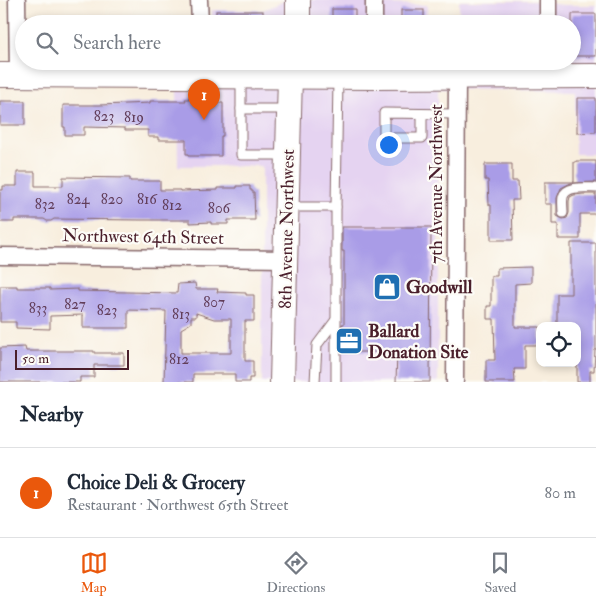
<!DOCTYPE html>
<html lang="en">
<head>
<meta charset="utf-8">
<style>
	:root { --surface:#fff; --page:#f2f2f3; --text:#1f2937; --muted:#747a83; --line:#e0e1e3; --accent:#ea580c }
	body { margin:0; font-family:"IM FELL Double Pica",serif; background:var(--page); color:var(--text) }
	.controls { position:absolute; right:15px; bottom:15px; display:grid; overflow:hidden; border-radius:10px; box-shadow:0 2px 8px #0003 }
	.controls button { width:45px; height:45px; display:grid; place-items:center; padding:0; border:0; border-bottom:1px solid var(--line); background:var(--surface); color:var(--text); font:25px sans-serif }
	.scale { position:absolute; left:15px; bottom:12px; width:114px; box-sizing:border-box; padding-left:5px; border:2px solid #4a1f2b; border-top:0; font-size:14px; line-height:18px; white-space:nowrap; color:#4a1f2b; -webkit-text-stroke:4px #fdfcf7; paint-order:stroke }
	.you { position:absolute; left:388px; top:144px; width:18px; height:18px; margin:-12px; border:4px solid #fff; border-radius:50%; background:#1a73e8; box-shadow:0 0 0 8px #1a73e833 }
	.badge { display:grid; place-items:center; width:32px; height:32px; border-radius:50%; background:var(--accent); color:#fff; font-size:16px; font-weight:700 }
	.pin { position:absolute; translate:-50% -41px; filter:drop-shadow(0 1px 2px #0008) }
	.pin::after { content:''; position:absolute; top:26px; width:18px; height:15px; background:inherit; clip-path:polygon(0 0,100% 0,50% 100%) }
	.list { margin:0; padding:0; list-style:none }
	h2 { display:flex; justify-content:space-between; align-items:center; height:65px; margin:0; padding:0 20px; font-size:21px }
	h2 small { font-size:16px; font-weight:400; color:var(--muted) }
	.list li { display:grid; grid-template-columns:32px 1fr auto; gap:15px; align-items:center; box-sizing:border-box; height:90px; padding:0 20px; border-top:1px solid var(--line) }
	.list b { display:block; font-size:19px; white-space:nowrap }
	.list p { margin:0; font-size:16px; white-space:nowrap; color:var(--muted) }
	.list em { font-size:16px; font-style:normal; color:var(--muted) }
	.icon { flex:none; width:28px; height:28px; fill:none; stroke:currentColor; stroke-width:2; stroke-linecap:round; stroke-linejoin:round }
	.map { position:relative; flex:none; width:596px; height:382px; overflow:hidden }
	.search { position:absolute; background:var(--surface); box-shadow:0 2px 8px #0003; left:15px; right:15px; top:15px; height:55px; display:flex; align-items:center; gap:12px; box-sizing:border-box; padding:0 18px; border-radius:28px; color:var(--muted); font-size:19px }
	.sheet { height:155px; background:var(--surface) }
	nav { display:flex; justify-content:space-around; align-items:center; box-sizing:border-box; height:70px; border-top:1px solid var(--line); background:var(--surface); font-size:14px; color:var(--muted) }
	nav a { display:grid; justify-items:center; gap:2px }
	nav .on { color:var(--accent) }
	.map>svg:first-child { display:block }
</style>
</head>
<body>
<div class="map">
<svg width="596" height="382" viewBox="0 0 596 382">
	<rect width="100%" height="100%" fill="#fdfcf7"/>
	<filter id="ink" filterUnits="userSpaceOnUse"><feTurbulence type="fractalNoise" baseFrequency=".02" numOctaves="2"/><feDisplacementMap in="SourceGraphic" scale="10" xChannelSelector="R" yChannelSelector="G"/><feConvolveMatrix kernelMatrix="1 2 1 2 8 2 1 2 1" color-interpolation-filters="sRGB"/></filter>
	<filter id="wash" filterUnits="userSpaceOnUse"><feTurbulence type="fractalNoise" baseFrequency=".0096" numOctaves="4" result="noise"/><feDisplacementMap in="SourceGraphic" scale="20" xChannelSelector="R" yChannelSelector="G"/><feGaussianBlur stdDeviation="1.12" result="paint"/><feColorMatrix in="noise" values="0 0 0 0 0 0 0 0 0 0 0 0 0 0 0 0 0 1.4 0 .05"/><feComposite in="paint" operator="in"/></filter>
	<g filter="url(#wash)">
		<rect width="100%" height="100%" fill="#f8eede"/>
		<g fill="#e5d3f1">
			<polygon points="286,0 379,0 386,4 427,5 427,24 212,24 212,10 263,10"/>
			<polygon points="459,1 533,1 563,5 596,5 596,154 575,154 575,91 438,89 438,382 262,382 262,166 178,166 177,90 212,91 212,61 572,61 572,24 459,24"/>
		</g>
		<g id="blocks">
			<g fill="#a99ce7" fill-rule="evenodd">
				<rect x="332" y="9" width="23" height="15"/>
				<rect x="401" y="10" width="23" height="14"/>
				<rect x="216" y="11" width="47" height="13"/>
				<rect x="572" y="14" width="24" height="42"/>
				<polygon points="189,97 216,97 216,103 223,103 223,136 221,136 221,156 189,156 189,154 186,154 186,140 158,140 158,137 148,137 148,130 125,130 125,128 84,127 84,135 65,135 65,127 63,127 63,105 100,105 150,103 150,101 186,101 185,99 189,99"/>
				<polygon points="577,98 596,98 596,132 577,133"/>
				<rect x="0" y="101" width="25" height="24"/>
				<polygon points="576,161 596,161 596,182 571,183 561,188 557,198 557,216 563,219 567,218 569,213 569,201 570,197 574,195 583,194 596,194 596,214 580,214 580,239 558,239 558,224 552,224 552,204 545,204 545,182 574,182 574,162 576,162"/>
				<polygon points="485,164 512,164 512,181 518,181 519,200 512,200 513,240 491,240 491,205 489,205 488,180 485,180"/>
				<polygon points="17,172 35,172 35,186 63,186 63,177 130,178 130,181 160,181 160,190 180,190 180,191 218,190 218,188 237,188 237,186 250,186 250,190 252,190 252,192 254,192 255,220 228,220 228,224 211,224 211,222 190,223 190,220 140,220 54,219 51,221 47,221 44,219 14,219 14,222 0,222 0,190 3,190 3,186 17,186"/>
				<polygon points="342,227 431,227 430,382 396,382 397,352 342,352 342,324 344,324 344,251 342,251"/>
				<polygon points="571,243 596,243 596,350 595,350 594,371 590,371 590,382 577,382 577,326 557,326 557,294 571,294"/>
				<polygon points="531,267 531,283 515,284 515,327 540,327 540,345 525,345 525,369 514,369 515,382 486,382 486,360 495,360 494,319 487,319 487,306 491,306 491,276 497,276 497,268"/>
				<path d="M195 283 196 289H218L217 292 246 293V295H254V321H245V361H253V378H249V382H235V374H193V382H164L166 311 128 310V328H83V315L50 316V329L16 328V322H0V286H17V288H50V290L78 289V291L177 293 178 284ZM196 313 214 319H231V353H181V329L191 323V317H196Z"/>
				<polygon points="25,347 26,351 94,351 94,353 124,353 124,365 94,365 94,377 80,377 80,382 0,382 0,348"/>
			</g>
		</g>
	</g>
	<g filter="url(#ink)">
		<use href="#blocks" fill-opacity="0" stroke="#87676a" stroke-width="1"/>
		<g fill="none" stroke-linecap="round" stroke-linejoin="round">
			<g stroke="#87676a" stroke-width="11">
				<g id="lane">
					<polyline points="241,78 241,155 288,155"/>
					<polyline points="241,109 288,109"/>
					<polyline points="422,114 422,138 384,138 384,113 457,114"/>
					<polyline points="288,207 336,207 338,79"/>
					<path d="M563 213C563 208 562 202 563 197 566 185 587 188 596 188"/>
					<polyline points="315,382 317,345 335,321"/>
					<polyline points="336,382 336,207"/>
				</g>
			</g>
			<g stroke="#87676a" stroke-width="19">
				<g id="street">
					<polyline points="17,0 18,75"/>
					<polyline points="199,0 200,24"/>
					<polyline points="374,0 374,24"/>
					<polyline points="548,0 548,24"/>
					<polyline points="374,61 374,77"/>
					<polyline points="0,256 286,259"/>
					<polyline points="455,382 457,77"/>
				</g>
			</g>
			<g stroke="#87676a" stroke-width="26">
				<g id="secondary">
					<polyline points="298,24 298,0"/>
					<polyline points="0,75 374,77 596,76"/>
					<polyline points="282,382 290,76 295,63"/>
				</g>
			</g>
			<use href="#lane" stroke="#fff" stroke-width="9"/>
			<use href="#street" stroke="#fff" stroke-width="16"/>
			<use href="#secondary" stroke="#fff" stroke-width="24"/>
		</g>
	</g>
	<defs>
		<g id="shop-square" transform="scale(1.4375)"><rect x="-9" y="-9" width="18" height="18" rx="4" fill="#1f6fb2" stroke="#fdfcf7"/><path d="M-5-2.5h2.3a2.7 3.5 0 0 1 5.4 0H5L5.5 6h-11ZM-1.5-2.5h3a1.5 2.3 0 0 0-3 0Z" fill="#fff"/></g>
		<g id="office-square" transform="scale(1.4375)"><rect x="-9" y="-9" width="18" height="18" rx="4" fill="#1f6fb2" stroke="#fdfcf7"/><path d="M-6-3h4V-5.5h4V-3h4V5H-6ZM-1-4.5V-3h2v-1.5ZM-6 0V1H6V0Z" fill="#fff"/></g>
	</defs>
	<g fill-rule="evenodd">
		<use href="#shop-square" x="387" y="287"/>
		<use href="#office-square" x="349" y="341"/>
	</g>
	<g text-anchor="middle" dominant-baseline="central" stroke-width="4.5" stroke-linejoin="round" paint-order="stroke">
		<g font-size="15" fill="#623e5a">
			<text x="104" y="116">823</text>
			<text x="134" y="117">819</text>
			<text x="78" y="199">824</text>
			<text x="112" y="199">820</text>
			<text x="147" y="199">816</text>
			<text x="45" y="204">832</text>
			<text x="172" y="205">812</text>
			<text x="219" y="208">806</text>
			<text x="214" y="302">807</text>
			<text x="75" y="304">827</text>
			<text x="38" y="308">833</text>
			<text x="107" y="310">823</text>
			<text x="181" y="314">813</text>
			<text x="179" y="359">812</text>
		</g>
		<g font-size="18" fill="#4a1f2b" stroke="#fdfcf7">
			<text transform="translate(436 184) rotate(-90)">7th Avenue Northwest</text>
			<text transform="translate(287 229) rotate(-89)">8th Avenue Northwest</text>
			<text transform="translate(143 237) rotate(1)">Northwest 64th Street</text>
		</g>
		<g font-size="18" font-weight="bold" fill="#4a1f2b" stroke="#fdfcf7" text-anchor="start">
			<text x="406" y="287">Goodwill</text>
			<text x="368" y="331">Ballard<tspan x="368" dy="21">Donation Site</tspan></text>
		</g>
	</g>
</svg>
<div class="controls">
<button><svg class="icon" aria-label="locate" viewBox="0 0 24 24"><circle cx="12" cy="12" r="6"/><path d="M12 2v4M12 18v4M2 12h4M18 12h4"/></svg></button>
</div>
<div class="scale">50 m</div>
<div class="you"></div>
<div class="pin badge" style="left:204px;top:120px">1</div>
<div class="search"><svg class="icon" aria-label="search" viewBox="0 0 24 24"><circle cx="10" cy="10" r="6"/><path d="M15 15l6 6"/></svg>Search here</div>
</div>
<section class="sheet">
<h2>Nearby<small></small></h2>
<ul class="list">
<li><span class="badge">1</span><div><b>Choice Deli &amp; Grocery</b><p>Restaurant · Northwest 65th Street</p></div><em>80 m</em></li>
</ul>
</section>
<nav>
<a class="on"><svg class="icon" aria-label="map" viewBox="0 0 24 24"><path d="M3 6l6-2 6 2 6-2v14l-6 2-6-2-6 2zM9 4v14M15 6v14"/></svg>Map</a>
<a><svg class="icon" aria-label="directions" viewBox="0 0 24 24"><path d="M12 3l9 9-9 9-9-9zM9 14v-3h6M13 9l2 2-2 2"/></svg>Directions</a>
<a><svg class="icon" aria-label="saved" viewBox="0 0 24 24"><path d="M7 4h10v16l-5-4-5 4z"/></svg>Saved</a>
</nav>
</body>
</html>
